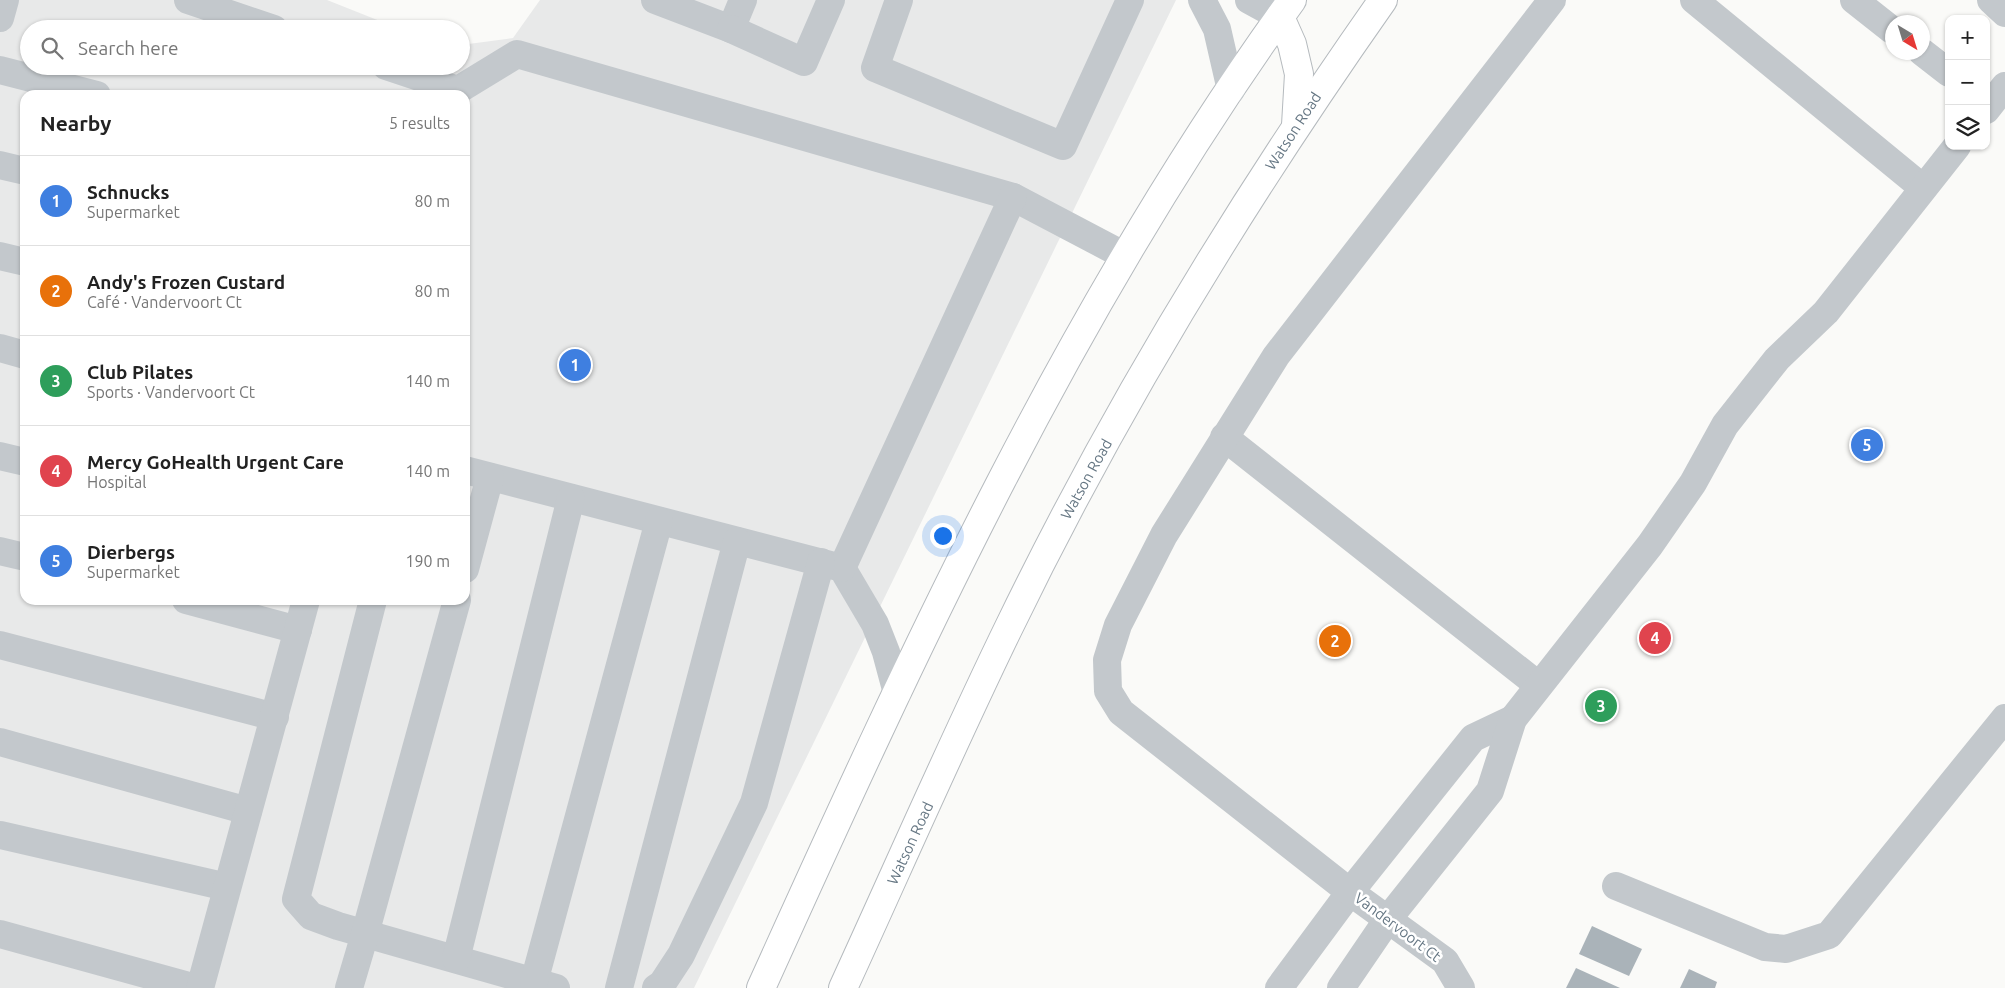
<!DOCTYPE html>
<html lang="en">
<head>
<meta charset="utf-8">
<style>
	:root { --surface:#fff; --page:#f6f6f6; --text:#222; --muted:#767676; --line:#e0e0e0; --accent:#ea580c }
	body { margin:0; font-family:Ubuntu,sans-serif; background:var(--page); color:var(--text) }
	.controls { position:absolute; right:15px; top:15px; display:grid; overflow:hidden; border-radius:10px; box-shadow:0 1px 4px #0004 }
	.controls button { width:45px; height:45px; display:grid; place-items:center; padding:0; border:0; border-bottom:1px solid var(--line); background:var(--surface); color:var(--text); font:25px sans-serif }
	.compass { position:absolute; left:1885px; top:15px; width:45px; height:45px; border-radius:50%; background:var(--surface); box-shadow:0 1px 4px #0004; rotate:142deg }
	.you { position:absolute; left:942px; top:535px; width:18px; height:18px; margin:-12px; border:4px solid #fff; border-radius:50%; background:#1a73e8; box-shadow:0 0 0 8px #1a73e833 }
	.badge { display:grid; place-items:center; width:32px; height:32px; border-radius:50%; background:var(--accent); color:#fff; font-size:16px; font-weight:700 }
	.pin { position:absolute; translate:-50% -50%; border:2px solid #fff; box-shadow:0 1px 5px #0006 }
	.list { margin:0; padding:0; list-style:none }
	h2 { display:flex; justify-content:space-between; align-items:center; height:65px; margin:0; padding:0 20px; font-size:21px }
	h2 small { font-size:16px; font-weight:400; color:var(--muted) }
	.list li { display:grid; grid-template-columns:32px 1fr auto; gap:15px; align-items:center; box-sizing:border-box; height:90px; padding:0 20px; border-top:1px solid var(--line) }
	.list b { display:block; font-size:19px; white-space:nowrap }
	.list p { margin:0; font-size:16px; white-space:nowrap; color:var(--muted) }
	.list em { font-size:16px; font-style:normal; color:var(--muted) }
	.icon { flex:none; width:28px; height:28px; fill:none; stroke:currentColor; stroke-width:2; stroke-linecap:round; stroke-linejoin:round }
	.map { position:relative; flex:none; width:2005px; height:988px; overflow:hidden }
	.search { position:absolute; background:var(--surface); box-shadow:0 1px 4px #0004; left:20px; top:20px; width:450px; height:55px; display:flex; align-items:center; gap:12px; box-sizing:border-box; padding:0 18px; border-radius:28px; color:var(--muted); font-size:19px }
	.panel { position:absolute; background:var(--surface); box-shadow:0 1px 4px #0004; left:20px; top:90px; width:450px; height:515px; border-radius:15px }
	.map>svg:first-child { display:block }
</style>
</head>
<body>
<div class="map">
<svg width="2005" height="988" viewBox="0 0 2005 988">
	<rect width="100%" height="100%" fill="#fafaf8"/>
	<path fill="#e8e9e9" fill-rule="evenodd" d="M0 0H327L400 29H29V66H461V45L513 38 540 0H1176L694 988H0ZM25 95H465V600H25Z"/>
	<g fill="#aab3b9">
		<polygon points="1592,926 1642,949 1629,976 1579,954"/>
		<polygon points="1576,968 1620,988 1566,988"/>
		<polygon points="1689,969 1717,982 1715,988 1680,988"/>
	</g>
	<g fill="none" stroke-linecap="round" stroke-linejoin="round">
		<g stroke="#b5babe" stroke-width="30">
			<g id="major">
				<polyline points="1280,17 1292,44 1299,74 1296,125"/>
				<path d="M761 988C915 647 1072 304 1292 0"/>
				<path d="M843 988C898 868 951 746 1009 627 1115 408 1243 199 1383 0"/>
			</g>
		</g>
		<g stroke="#c3c8cc" stroke-width="28">
			<polyline points="188,0 274,29"/>
			<polyline points="655,0 731,29 743,0"/>
			<polyline points="899,0 875,68 1063,146 1130,0"/>
			<polyline points="1202,0 1217,29 1231,90"/>
			<polyline points="1249,0 1280,17"/>
			<polyline points="1694,0 1923,188"/>
			<polyline points="1854,0 1892,30"/>
			<polyline points="1991,0 2005,13"/>
			<polyline points="0,18 5,0"/>
			<polyline points="731,29 804,62 831,0"/>
			<polyline points="1922,52 1949,73"/>
			<polyline points="386,66 458,90 517,54 1013,197 1125,256"/>
			<polyline points="0,70 97,95"/>
			<polyline points="1986,110 2005,86"/>
			<polyline points="0,165 25,171"/>
			<polyline points="0,256 25,262"/>
			<polyline points="0,348 25,355"/>
			<polyline points="1224,437 1538,685"/>
			<polyline points="0,456 25,462"/>
			<polyline points="465,470 842,568 875,624 886,652 897,693"/>
			<polyline points="0,551 25,557"/>
			<polyline points="842,568 1013,197"/>
			<polyline points="465,569 490,477"/>
			<polyline points="186,600 298,630"/>
			<polyline points="373,600 296,899 311,916 338,926 556,988"/>
			<polyline points="0,645 275,717"/>
			<polyline points="0,742 248,811"/>
			<polyline points="0,835 227,887"/>
			<polyline points="1616,886 1765,947 1786,949 1829,935 2005,718"/>
			<polyline points="0,934 196,988"/>
			<polyline points="456,959 571,498"/>
			<polyline points="534,982 659,521"/>
			<polyline points="200,988 306,600"/>
			<polyline points="349,988 365,934 457,600"/>
			<polyline points="619,988 737,541"/>
			<polyline points="656,988 662,984 681,955 754,803 821,562"/>
			<polyline points="1279,988 1350,892 1473,738 1513,719"/>
			<polyline points="1341,988 1388,919 1490,791 1513,719 1650,545 1693,483 1725,425 1777,359 1826,312 1957,146"/>
			<polyline points="1461,988 1445,961 1350,892 1121,712 1108,691 1107,660 1118,625 1164,535 1276,356 1552,0"/>
		</g>
		<use href="#major" stroke="#fff" stroke-width="28"/>
	</g>
	<g text-anchor="middle" dominant-baseline="central" stroke-width="5" stroke-linejoin="round" paint-order="stroke">
		<g font-size="15" fill="#657683" stroke="#fff">
			<text transform="translate(1293 131) rotate(-57)">Watson Road</text>
			<text transform="translate(1086 479) rotate(-61)">Watson Road</text>
			<text transform="translate(910 843) rotate(-65)">Watson Road</text>
			<text transform="translate(1398 927) rotate(37)">Vandervoort Ct</text>
		</g>
	</g>
</svg>
<div class="controls">
<button>+</button>
<button>−</button>
<button><svg class="icon" aria-label="layers" viewBox="0 0 24 24"><path d="M12 4l9 5-9 5-9-5zM3 14l9 5 9-5"/></svg></button>
</div>
<svg class="compass" viewBox="-18 -18 36 36"><path d="M0-13l5 13h-10z" fill="#e53935"/><path d="M0 13l5-13h-10z" fill="#767676"/></svg>
<div class="you"></div>
<div class="pin badge" style="left:575px;top:365px;background:#3f7fe0">1</div>
<div class="pin badge" style="left:1335px;top:641px;background:#e8710a">2</div>
<div class="pin badge" style="left:1601px;top:706px;background:#2e9e5b">3</div>
<div class="pin badge" style="left:1655px;top:638px;background:#e0444e">4</div>
<div class="pin badge" style="left:1867px;top:445px;background:#3f7fe0">5</div>
<div class="search"><svg class="icon" aria-label="search" viewBox="0 0 24 24"><circle cx="10" cy="10" r="6"/><path d="M15 15l6 6"/></svg>Search here</div>
<section class="panel">
<h2>Nearby<small>5 results</small></h2>
<ul class="list">
<li><span class="badge" style="background:#3f7fe0">1</span><div><b>Schnucks</b><p>Supermarket</p></div><em>80 m</em></li>
<li><span class="badge" style="background:#e8710a">2</span><div><b>Andy's Frozen Custard</b><p>Café · Vandervoort Ct</p></div><em>80 m</em></li>
<li><span class="badge" style="background:#2e9e5b">3</span><div><b>Club Pilates</b><p>Sports · Vandervoort Ct</p></div><em>140 m</em></li>
<li><span class="badge" style="background:#e0444e">4</span><div><b>Mercy GoHealth Urgent Care</b><p>Hospital</p></div><em>140 m</em></li>
<li><span class="badge" style="background:#3f7fe0">5</span><div><b>Dierbergs</b><p>Supermarket</p></div><em>190 m</em></li>
</ul>
</section>
</div>
</body>
</html>
